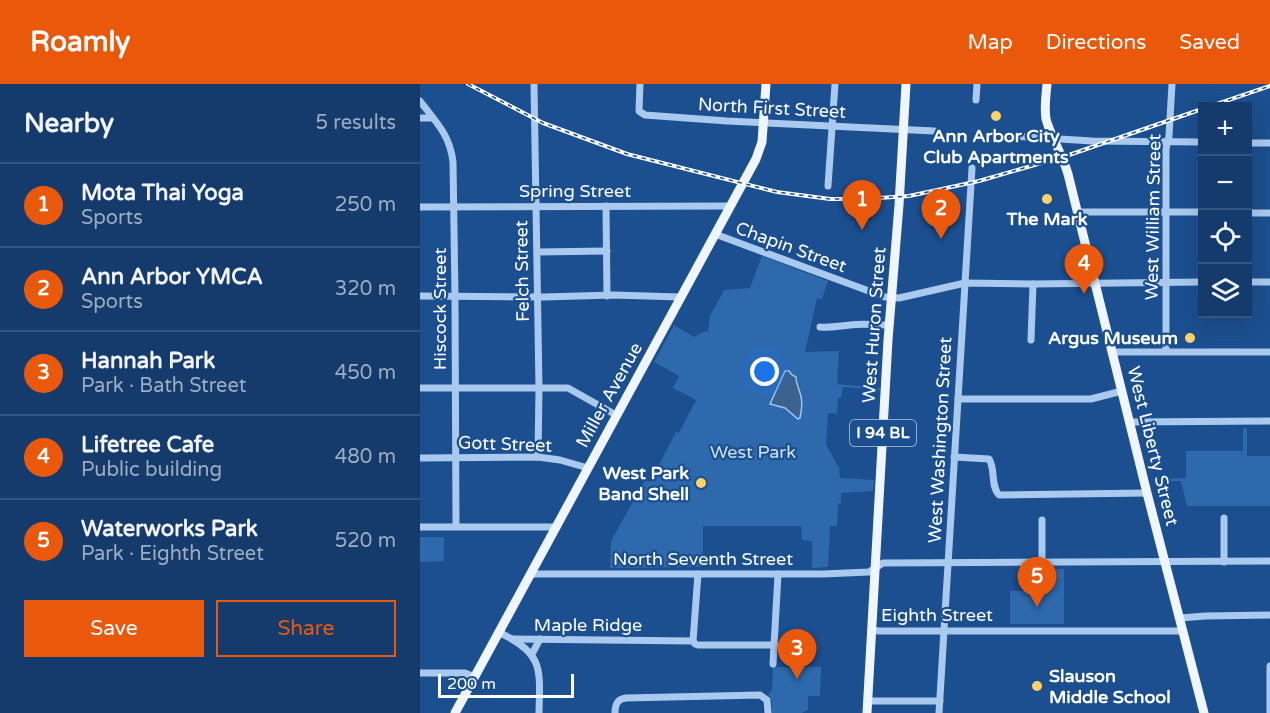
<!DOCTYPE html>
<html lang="en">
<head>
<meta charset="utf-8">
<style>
	:root { --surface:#143b6b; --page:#1d4271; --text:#f1f3f6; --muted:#9dadc1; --line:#33557e; --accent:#ea580c }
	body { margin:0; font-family:"Varela Round",sans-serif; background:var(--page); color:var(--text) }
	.controls { position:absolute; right:18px; top:18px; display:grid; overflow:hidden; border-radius:0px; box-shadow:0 6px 24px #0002 }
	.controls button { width:54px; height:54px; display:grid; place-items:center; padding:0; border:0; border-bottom:2px solid var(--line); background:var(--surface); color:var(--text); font:30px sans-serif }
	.scale { position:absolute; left:18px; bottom:15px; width:136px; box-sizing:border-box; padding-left:6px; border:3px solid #fff; border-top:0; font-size:16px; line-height:21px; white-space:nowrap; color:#fff; -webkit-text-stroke:4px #1b4f8f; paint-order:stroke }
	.you { position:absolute; left:345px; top:288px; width:21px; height:21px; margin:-15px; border:4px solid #fff; border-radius:50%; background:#1a73e8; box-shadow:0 0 0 9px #1a73e833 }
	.badge { display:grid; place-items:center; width:39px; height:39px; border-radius:50%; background:var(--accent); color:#fff; font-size:20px; font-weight:700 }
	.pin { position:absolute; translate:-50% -50px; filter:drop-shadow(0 2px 3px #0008) }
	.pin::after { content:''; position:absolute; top:32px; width:21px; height:18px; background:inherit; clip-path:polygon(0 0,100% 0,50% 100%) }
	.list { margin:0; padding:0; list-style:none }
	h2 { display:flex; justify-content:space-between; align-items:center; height:78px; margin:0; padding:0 24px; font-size:26px }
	h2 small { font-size:20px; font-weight:400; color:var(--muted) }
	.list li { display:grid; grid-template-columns:39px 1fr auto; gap:18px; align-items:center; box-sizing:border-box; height:84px; padding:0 24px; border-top:2px solid var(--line) }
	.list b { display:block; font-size:22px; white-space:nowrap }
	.list p { margin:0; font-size:20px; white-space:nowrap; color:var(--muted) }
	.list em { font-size:20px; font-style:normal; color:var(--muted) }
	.actions { display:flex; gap:12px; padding:18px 24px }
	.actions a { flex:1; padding:14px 0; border:2px solid var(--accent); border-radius:0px; text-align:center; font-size:21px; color:var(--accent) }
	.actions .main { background:var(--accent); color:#fff }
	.icon { flex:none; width:33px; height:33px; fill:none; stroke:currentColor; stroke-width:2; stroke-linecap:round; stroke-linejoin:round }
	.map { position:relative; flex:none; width:850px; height:629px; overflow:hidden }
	header { display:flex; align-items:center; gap:36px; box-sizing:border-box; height:84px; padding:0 30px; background:var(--accent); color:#fff }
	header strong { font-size:28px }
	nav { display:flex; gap:33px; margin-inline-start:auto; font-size:21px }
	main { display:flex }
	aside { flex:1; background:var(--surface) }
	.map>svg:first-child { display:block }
</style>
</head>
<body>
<header>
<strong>Roamly</strong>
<nav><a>Map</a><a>Directions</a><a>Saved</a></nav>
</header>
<main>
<aside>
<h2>Nearby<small>5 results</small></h2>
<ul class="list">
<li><span class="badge">1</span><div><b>Mota Thai Yoga</b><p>Sports</p></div><em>250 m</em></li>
<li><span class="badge">2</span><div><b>Ann Arbor YMCA</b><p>Sports</p></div><em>320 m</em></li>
<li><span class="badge">3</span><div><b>Hannah Park</b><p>Park · Bath Street</p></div><em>450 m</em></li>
<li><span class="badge">4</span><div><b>Lifetree Cafe</b><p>Public building</p></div><em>480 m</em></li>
<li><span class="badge">5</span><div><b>Waterworks Park</b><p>Park · Eighth Street</p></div><em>520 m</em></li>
</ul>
<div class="actions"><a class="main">Save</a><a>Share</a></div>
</aside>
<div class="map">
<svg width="850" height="629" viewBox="0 0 850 629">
	<rect width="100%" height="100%" fill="#1b4f8f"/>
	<g fill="#2e69ad">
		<polygon points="342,172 408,197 402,215 397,214 385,268 419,267 417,300 460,304 460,306 423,303 421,314 418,314 417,330 408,329 406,360 417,381 419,382 420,394 454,396 453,407 421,409 421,419 418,420 417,442 410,442 408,483 392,484 392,457 382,456 381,442 283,442 283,483 190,484 191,457 225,396 230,398 256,348 259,349 276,316 253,304 259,292 234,278 254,241 274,253 285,247 288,248 290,232 304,206 330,204"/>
		<polygon points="823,344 827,344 827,372 850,372 850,422 767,422 761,397 733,397 732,395 766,394 766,367 823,367"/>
		<polygon points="0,453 24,453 24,477 0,478"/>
		<polygon points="604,485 644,485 644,540 590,540 590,507 604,507"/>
		<polygon points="353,583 401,583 400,612 388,612 388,626 382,629 352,629 352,616 348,610 352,606"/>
	</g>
	<path fill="#3c6290" stroke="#9cc4f0" stroke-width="1.5" d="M365 287H369L372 291 376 293C376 301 380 306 381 313 383 320 381 328 380 334L378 335 365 324 350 320Z"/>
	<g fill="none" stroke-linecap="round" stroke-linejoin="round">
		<g stroke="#a9c9ee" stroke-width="7">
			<polyline points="114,0 119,304 118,373"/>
			<polyline points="220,0 219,27 225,31 307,37 514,47"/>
			<polyline points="556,16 557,0"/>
			<path d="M0 17C16 38 30 51 33 78L35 212 36 442"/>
			<polyline points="0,34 12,34"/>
			<polyline points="591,52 672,57 782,58"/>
			<polyline points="828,59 850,59"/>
			<polyline points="408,102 415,0"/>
			<polyline points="186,122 187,212"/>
			<polyline points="0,123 310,122"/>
			<polyline points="658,128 782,128"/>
			<polyline points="828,129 850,129"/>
			<polyline points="295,150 465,213 479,214 545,199 613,200 782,198"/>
			<polyline points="117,168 187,167"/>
			<polyline points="828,198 850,198"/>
			<polyline points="0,212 124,213 193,211 260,213"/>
			<path d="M400 243C411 244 419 242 430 241 443 239 456 241 469 241"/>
			<polyline points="611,256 613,200"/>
			<polyline points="746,267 746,65 749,52 752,0"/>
			<polyline points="693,268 850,268"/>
			<polyline points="0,304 148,304 196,331"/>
			<polyline points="538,315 671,315 702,307"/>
			<polyline points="710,338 850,337"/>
			<path d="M534 373 569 375C576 386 570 401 579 411L727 409"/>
			<polyline points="0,374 118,373 140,376 168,384"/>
			<polyline points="804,434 804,478"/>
			<polyline points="622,436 622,479"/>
			<polyline points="0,443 135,443"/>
			<polyline points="110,490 403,490 449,488 463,479 850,477"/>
			<polyline points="760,534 785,532 850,531"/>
			<polyline points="452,546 459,547 763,547"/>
			<path d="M80 549C124 569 120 586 119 629"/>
			<polyline points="93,555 273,557 275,560 278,561 355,561"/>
			<polyline points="273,557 278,490"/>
			<polyline points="112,570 120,555"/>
			<polyline points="353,580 358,490"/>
			<polyline points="0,589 45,589 55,593"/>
			<polyline points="448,617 520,617"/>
			<path d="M195 629C195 621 197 615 206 614L340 611 347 616 348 629"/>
			<polyline points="519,629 552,84"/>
			<polyline points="850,629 850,582"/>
		</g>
		<g stroke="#f0f6ff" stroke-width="9">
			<path d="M627 0C626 11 624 23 626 35 630 51 643 72 648 90L727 409 784 629"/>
			<polyline points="35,629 336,75 342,58 346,0"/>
			<polyline points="447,629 468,256 479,121 486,0"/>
		</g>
		<g stroke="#fff" stroke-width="4">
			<g id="rail">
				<polyline points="48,0 123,39 207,70 357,108 410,115 443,115 489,112 559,97 649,71 782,25"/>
				<polyline points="791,22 850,2"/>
			</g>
		</g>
		<use href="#rail" stroke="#1b4f8f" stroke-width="1.5" stroke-dasharray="4.5" stroke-linecap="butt"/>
	</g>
	<g fill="#ffd166" stroke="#1b4f8f" stroke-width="2">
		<circle cx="576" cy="32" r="6"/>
		<circle cx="627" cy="115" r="6"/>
		<circle cx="770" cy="254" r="6"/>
		<circle cx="281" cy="399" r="6"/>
		<circle cx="617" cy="602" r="6"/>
	</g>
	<g text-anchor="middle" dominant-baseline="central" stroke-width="4.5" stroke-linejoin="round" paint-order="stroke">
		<rect fill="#1b4f8f" stroke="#bbcadd" stroke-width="1.5" x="430" y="336" width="66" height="26" rx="4.5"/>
		<g font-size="16" font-weight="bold" fill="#fff">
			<text x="463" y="349">I 94 BL</text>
		</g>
		<g font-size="18" fill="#fff" stroke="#1b4f8f">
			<text transform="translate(352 24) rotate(3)">North First Street</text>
			<text x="155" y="107">Spring Street</text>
			<text transform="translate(733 133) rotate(-89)">West William Street</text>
			<text transform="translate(371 163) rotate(20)">Chapin Street</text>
			<text transform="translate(102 187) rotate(-91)">Felch Street</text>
			<text transform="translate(20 225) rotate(-90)">Hiscock Street</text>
			<text transform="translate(454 241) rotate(-86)">West Huron Street</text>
			<text transform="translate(189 311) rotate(-61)">Miller Avenue</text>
			<text transform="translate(520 356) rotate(-87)">West Washington Street</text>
			<text transform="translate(85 360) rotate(2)">Gott Street</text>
			<text transform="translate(733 362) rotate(76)">West Liberty Street</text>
			<text x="283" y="475">North Seventh Street</text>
			<text x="517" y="531">Eighth Street</text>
			<text x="168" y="541">Maple Ridge</text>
		</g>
		<g font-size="18" font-weight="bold" fill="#fff" stroke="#1b4f8f">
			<text x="576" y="52">Ann Arbor City<tspan x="576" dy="21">Club Apartments</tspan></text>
			<text x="627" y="135">The Mark</text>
			<text x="758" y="254" text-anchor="end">Argus Museum</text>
			<text x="269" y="389" text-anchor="end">West Park<tspan x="269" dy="21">Band Shell</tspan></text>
			<text x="629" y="592" text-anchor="start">Slauson<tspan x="629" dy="21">Middle School</tspan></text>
		</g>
		<g font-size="18" fill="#cfe3fa" stroke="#1b4f8f">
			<text x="333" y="368">West Park</text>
		</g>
	</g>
</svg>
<div class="controls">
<button>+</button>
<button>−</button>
<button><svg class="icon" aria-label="locate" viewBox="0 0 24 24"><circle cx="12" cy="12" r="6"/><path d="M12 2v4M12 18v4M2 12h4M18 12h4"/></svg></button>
<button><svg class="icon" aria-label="layers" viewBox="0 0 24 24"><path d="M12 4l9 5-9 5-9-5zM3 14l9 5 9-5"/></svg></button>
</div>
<div class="scale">200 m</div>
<div class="you"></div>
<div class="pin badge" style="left:442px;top:146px">1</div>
<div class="pin badge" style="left:521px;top:155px">2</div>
<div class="pin badge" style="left:377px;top:595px">3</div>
<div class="pin badge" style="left:664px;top:210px">4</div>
<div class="pin badge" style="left:617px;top:523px">5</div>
</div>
</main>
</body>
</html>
